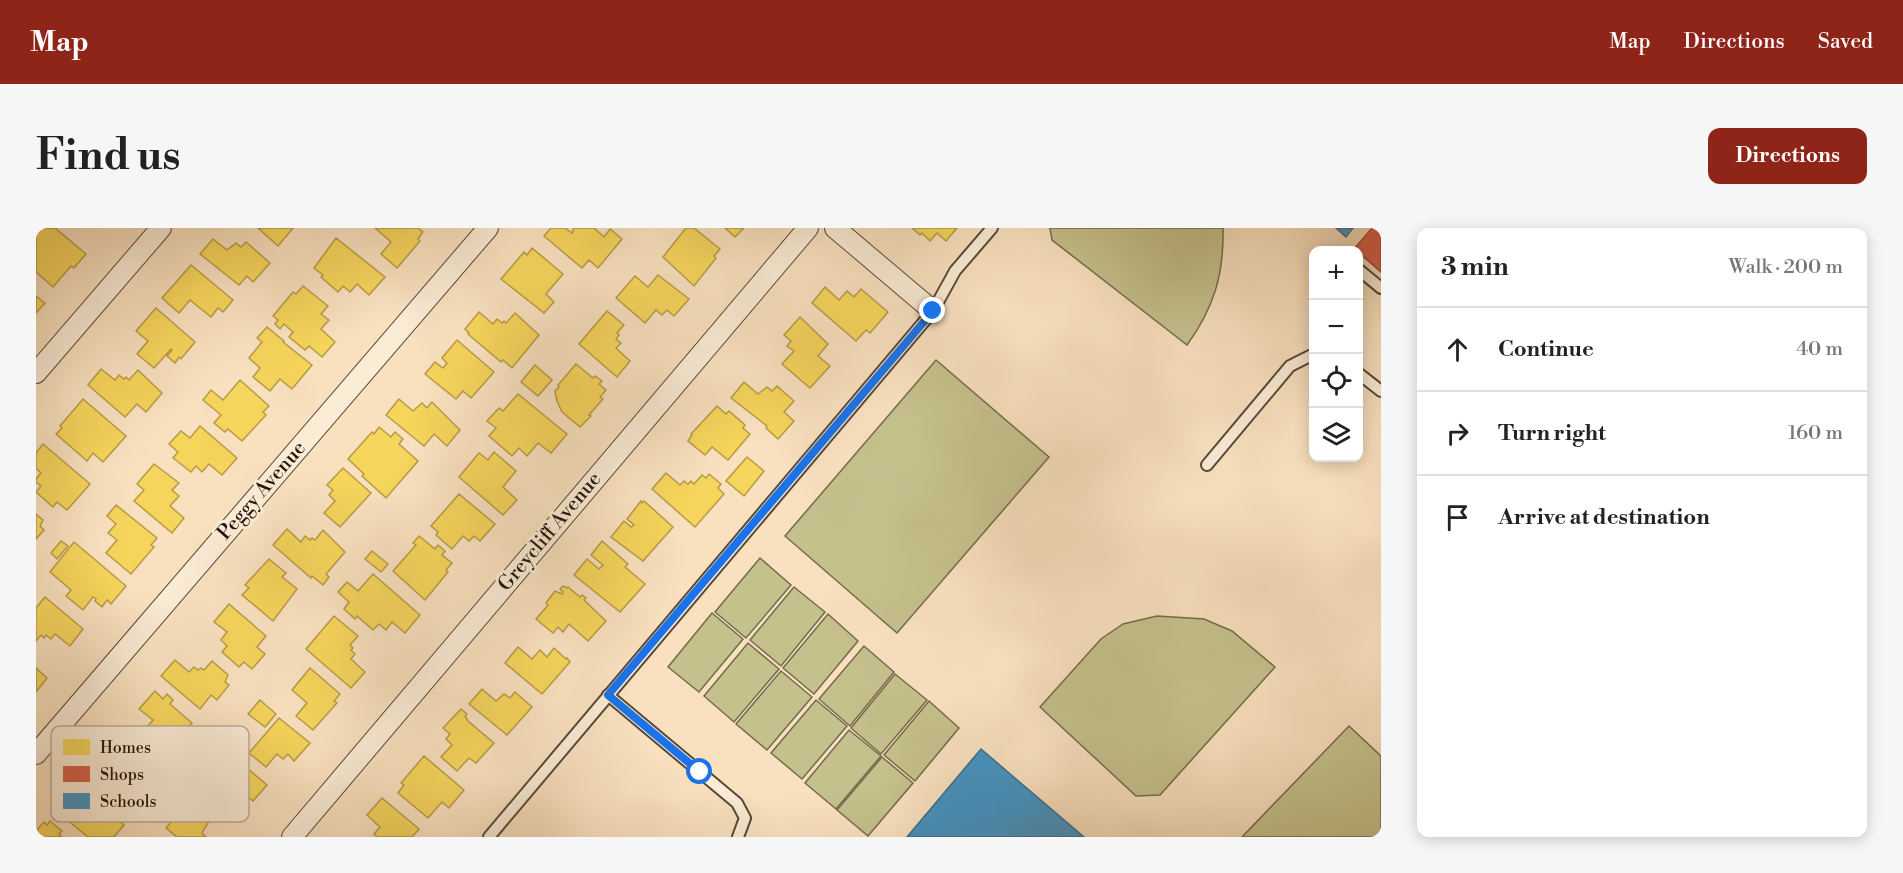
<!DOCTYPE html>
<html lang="en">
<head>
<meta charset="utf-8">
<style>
	:root { --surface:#fff; --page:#f6f6f6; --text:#222; --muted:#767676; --line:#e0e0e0; --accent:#8f2418 }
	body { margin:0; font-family:"Libre Bodoni",serif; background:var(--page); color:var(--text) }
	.controls { position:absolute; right:18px; top:18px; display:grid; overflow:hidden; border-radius:12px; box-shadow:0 3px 15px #0003 }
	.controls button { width:54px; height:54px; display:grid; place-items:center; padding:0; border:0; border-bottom:2px solid var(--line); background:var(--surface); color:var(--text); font:30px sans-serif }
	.stop { position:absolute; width:18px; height:18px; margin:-14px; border:4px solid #1a73e8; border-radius:50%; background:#fff }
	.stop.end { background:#1a73e8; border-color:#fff; box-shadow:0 2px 6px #0008 }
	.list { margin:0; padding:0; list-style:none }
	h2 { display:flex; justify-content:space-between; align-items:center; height:78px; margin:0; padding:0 24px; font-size:26px }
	h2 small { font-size:20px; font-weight:400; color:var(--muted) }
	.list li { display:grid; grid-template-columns:39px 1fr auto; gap:18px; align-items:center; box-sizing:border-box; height:84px; padding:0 24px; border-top:2px solid var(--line) }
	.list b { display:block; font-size:22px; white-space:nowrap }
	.list em { font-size:20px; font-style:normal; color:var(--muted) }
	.icon { flex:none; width:33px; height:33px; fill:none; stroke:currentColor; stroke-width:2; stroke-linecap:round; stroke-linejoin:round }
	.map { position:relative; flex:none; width:1345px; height:609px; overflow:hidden; border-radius:12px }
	header { display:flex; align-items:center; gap:36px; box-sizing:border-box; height:84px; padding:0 30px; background:var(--accent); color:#fff }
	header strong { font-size:28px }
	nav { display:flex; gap:33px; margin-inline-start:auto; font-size:21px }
	.intro { display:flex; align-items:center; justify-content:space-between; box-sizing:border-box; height:144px; padding:0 36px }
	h1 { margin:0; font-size:42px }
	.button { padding:15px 27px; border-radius:12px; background:var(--accent); color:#fff; font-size:21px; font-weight:700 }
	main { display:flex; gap:36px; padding:0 36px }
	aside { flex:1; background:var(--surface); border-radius:12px; box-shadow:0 3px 15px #0003 }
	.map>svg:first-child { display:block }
</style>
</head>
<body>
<header>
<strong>Map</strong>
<nav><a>Map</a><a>Directions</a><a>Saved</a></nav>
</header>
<div class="intro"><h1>Find us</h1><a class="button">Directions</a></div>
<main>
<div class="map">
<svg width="1345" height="609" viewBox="0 0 1345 609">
	<rect width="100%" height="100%" fill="#f9e1c0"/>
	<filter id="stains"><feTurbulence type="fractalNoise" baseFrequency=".00333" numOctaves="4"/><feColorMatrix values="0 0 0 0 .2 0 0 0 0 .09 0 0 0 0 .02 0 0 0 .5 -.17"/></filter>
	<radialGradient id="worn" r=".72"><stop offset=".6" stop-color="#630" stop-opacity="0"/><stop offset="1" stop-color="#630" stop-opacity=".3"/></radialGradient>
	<g fill="#c5c18d" stroke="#746b4c" stroke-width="1.5">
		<path d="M1014 0H1187C1188 46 1178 80 1151 117L1016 12Z"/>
		<polygon points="900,132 1013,229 861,405 749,308"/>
		<polygon points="724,330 755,357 710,410 679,384"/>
		<polygon points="758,359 789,384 745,438 714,412"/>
		<polygon points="676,385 707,411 663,464 632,439"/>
		<polygon points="792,386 822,413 778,466 747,440"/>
		<polygon points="1121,388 1168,391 1196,403 1239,439 1124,567 1100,568 1004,479 1065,411 1087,396"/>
		<polygon points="712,415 743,441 698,494 668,468"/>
		<polygon points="828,418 858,444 814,498 783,471"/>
		<polygon points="745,443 776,469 731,522 700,496"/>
		<polygon points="859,446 891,472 845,526 815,500"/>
		<polygon points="780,472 811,498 766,551 735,525"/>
		<polygon points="893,473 923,500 879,553 848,527"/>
		<polygon points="1313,498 1345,528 1345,609 1206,609"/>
		<polygon points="813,502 845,528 800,581 769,555"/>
		<polygon points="846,529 877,555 832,608 801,582"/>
	</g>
	<g fill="#f6d55c" stroke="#b69b44" stroke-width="1.5">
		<polygon points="2,0 19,0 50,26 38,40 35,38 17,59 0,44 0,2"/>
		<polygon points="222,0 257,0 242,18"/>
		<polygon points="339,0 382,0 387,4 382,11 384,13 361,40 345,26 355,14"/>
		<polygon points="515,0 529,0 536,5 538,0 558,0 568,9 574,1 586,11 562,40 553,32 546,40 508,8"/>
		<polygon points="650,0 658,0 684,21 678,28 680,30 658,58 627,29"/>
		<polygon points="689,0 708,0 699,9"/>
		<polygon points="876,0 921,0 910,13 901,5 894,13 886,5 884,7"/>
		<polygon points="300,10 349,49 333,67 321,56 314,64 307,58 302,64 285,49 287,47 278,40"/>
		<polygon points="177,11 191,22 200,15 205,19 210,14 234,35 217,54 211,48 203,57 164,26"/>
		<polygon points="496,20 527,46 510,66 518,74 508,85 465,51 488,24 491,27"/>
		<polygon points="155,37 197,72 187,84 182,80 175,89 154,72 143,85 126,70"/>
		<polygon points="622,47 653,71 638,88 631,82 626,87 620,82 609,95 580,70 599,48 612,59"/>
		<polygon points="267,58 292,78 285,86 293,92 285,101 299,114 286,129 273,118 269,122 253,109 257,104 248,96 244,101 239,96 242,92 237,88 257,64 260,66"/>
		<polygon points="789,59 803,72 811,63 818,69 825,61 852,84 834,105 830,102 820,113 776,75"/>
		<polygon points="0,68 9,75 0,85"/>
		<polygon points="120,80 159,114 145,131 143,129 139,135 131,128 136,122 135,121 118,140 101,126 112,113 100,103"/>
		<polygon points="571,83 588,97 581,105 583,107 580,111 585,115 580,120 594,133 581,149 543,116"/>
		<polygon points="443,84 457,96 461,91 466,95 468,93 470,95 479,85 503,107 476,140 467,132 465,134 432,106 433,105 429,101"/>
		<polygon points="764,89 792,116 782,128 794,138 774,160 746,136 758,123 751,118 755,113 748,107"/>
		<polygon points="231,99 248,113 247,114 276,137 256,161 244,151 234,163 217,149 224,140 213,130 226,114 221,110"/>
		<polygon points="421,112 458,144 435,170 427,163 420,171 389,146 399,134 407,140 411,135 406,130"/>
		<polygon points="540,136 557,150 559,148 566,153 563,156 570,162 564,169 567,171 553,187 555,188 544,199 526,184 521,173 519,163 523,159 522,157"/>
		<polygon points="499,137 516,152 502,168 485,154"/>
		<polygon points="65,141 79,152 83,147 88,151 90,149 93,152 102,142 126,165 110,184 101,176 89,189 52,157"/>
		<polygon points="204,152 233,178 227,184 230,187 206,213 192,201 189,204 178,195 185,187 167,172 175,162 187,172"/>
		<polygon points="708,154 722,166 731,159 736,163 741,158 758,173 748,184 758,193 742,211 730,200 731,198 695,170"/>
		<polygon points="482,166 531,206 515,225 502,215 491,228 483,220 476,228 453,208 460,200 451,193 463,180 467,183"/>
		<polygon points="47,171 90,208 67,234 57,225 51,233 20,206 26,200 24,198"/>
		<polygon points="363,171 377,183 386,175 391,180 396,174 424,202 411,218 398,206 388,218 350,187"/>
		<polygon points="681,178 690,186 693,183 709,197 707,200 714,206 692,232 676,219 669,227 652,213 656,207 655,206"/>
		<polygon points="164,198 201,230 186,247 173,236 166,244 160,238 155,244 137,230 142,224 133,216 145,203 154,210"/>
		<polygon points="343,199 355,209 359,204 367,211 363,216 382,233 350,270 326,248 328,246 312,231 336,204 338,206"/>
		<polygon points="7,216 54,256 31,282 21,274 17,279 0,264 5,258 0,254 0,251 5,245 0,240 0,225"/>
		<polygon points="458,224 480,243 467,259 481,272 467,287 423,249 443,225 452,232"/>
		<polygon points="711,229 728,243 708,268 690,253"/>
		<polygon points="118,236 143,255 136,262 143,268 134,278 148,290 136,305 98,273 108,262 101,256"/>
		<polygon points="307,240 335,265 304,299 288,285 299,273 293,267 297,262 291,257"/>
		<polygon points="630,245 644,257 648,253 652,256 655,253 658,256 666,247 670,250 673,246 685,256 682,260 688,266 659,299 616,261"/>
		<polygon points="423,266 459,296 444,313 438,308 433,313 427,308 416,321 400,307 402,304 395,298"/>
		<polygon points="605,273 606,275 608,273 637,299 607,333 575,309 588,293 595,299 598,297 591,291"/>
		<polygon points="80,277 121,310 115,317 118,319 95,346 70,325 81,312 72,305 80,296 71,288"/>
		<polygon points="0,286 7,292 4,298 8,302 0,311"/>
		<polygon points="251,301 265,314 269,308 274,312 276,310 279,312 287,302 309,324 290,346 293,349 287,357 276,348 275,350 237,317"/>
		<polygon points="383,308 399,321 402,317 409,323 406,327 416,335 410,342 412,344 389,372 357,343 380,317 377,315"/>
		<polygon points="25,313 32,318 21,331 15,325"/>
		<polygon points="566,313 592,336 589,339 609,356 584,384 538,347 551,331 563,341 567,337 555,327"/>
		<polygon points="38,314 90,358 75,376 71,372 66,379 59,373 60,371 57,369 47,382 30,368 35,362 14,344"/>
		<polygon points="336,323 352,336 345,344 329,331"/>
		<polygon points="233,331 250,345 246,349 261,361 237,393 206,367 213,360 209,357"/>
		<polygon points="337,346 384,387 369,405 356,394 350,402 343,396 337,402 321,388 319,391 308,381 313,374 302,364 311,354 322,363"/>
		<polygon points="527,358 531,360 532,359 544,369 546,367 550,370 548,372 570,393 552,413 533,396 527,404 522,399 517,405 500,391 512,377 510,375 519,363 526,366 527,364 524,361"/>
		<polygon points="9,369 47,401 34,418 19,406 15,411 10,407 8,410 5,407 0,413 0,380"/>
		<polygon points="193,376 230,408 221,419 229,426 216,441 208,434 203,439 186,424 191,418 185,412 191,404 178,394"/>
		<polygon points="298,388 322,408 314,417 317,420 315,422 319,426 315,431 329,444 315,460 270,421"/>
		<polygon points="482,419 496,431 504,422 511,429 518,420 530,431 531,430 534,434 506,466 469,435"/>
		<polygon points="139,432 153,444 158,439 162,442 165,440 168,442 176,433 192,447 189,454 193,457 181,472 175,467 164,481 125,448"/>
		<polygon points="0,440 11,450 0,464"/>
		<polygon points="274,440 304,466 298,473 301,475 277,502 260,488 271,475 256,462"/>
		<polygon points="446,461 460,473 468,466 474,470 479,464 496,479 471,507 433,476"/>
		<polygon points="119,463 127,471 131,466 137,472 134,476 156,495 149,503 159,512 146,526 136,518 129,527 111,512 117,506 110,500 117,492 103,481"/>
		<polygon points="224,472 240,486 229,499 212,486"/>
		<polygon points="425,481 431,486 429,488 432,493 458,515 440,535 433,530 421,543 405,529 416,517 410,511 414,506 407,500"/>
		<polygon points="243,490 274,515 258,533 252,526 247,531 241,526 230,539 213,525"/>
		<polygon points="193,525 231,557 217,573 203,561 196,569 188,563 181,571 166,558"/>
		<polygon points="388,528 428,562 413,580 406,574 392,590 362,565 368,557 365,555"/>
		<polygon points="32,566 46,578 55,570 60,575 65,569 82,584 78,588 88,597 78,609 52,609 19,582"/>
		<polygon points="346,570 383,601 376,609 341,609 338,606 344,599 331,587"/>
		<polygon points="155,571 171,585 166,591 172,595 166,605 170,609 141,609 130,600"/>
		<polygon points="14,593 26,603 23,606 26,609 0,609 0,603 8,594 11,597"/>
	</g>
	<polygon fill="#d6604d" stroke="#a04a3a" stroke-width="1.5" points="1336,0 1345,0 1345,44 1322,24 1322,22 1318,21"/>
	<g fill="#4393c3" stroke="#396d8c" stroke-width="1.5">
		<polygon points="1300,0 1317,0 1310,9"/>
		<polygon points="945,521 1048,609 871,609"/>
	</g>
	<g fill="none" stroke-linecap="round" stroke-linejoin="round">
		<g stroke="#584839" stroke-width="14">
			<g id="lane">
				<polyline points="1322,41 1345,60"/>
				<polyline points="1322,145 1345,163"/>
				<polyline points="1171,237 1254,138 1278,126"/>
				<polyline points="572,467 701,575 709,590 702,609"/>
				<polyline points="453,609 897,83 919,43 956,0"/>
			</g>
		</g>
		<g stroke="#584839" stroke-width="22">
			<g id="street">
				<polyline points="799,0 897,83"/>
				<polyline points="0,145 125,0"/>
				<polyline points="0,526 452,0"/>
				<polyline points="256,609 772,0"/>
			</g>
		</g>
		<use href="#lane" stroke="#fbecd6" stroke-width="10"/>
		<use href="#street" stroke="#fbecd6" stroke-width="20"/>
	</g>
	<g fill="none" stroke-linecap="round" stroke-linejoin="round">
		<polyline stroke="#1a73e8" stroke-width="8" points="664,544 572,467 897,83"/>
	</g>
	<g text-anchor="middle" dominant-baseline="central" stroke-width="6" stroke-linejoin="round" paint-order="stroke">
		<g font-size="20" fill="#22150c" stroke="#fbecd6">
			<text transform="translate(226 263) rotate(-49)">Peggy Avenue</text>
			<text transform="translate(514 304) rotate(-50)">Greycliff Avenue</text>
		</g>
	</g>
	<rect x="15" y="498" width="198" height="96" rx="9" fill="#fbecd6" stroke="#baac99" stroke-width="1.5"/>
	<rect x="27" y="511" width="27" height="16" fill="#f6d55c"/>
	<rect x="27" y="538" width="27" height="16" fill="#d6604d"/>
	<rect x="27" y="565" width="27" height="16" fill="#4393c3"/>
	<g font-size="16" fill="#22150c">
		<text x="64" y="525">Homes</text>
		<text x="64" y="552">Shops</text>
		<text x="64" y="579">Schools</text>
	</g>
	<rect width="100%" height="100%" filter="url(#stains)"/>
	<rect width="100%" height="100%" fill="url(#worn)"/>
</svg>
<div class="controls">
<button>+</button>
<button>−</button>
<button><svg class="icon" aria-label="locate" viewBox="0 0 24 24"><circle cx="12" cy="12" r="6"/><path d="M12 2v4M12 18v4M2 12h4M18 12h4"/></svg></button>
<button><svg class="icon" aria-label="layers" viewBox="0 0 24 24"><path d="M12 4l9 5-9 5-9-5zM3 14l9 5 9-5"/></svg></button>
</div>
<div class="stop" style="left:664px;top:544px"></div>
<div class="stop end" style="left:897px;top:83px"></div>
</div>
<aside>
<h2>3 min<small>Walk · 200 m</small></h2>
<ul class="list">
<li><svg class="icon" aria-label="ahead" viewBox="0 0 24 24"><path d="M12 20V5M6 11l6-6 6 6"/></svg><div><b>Continue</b></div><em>40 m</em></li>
<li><svg class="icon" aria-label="right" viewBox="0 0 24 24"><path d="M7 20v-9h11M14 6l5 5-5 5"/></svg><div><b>Turn right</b></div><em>160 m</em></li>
<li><svg class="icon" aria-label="arrive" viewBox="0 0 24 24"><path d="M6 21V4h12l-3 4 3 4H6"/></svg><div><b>Arrive at destination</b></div></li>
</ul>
</aside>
</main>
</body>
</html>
